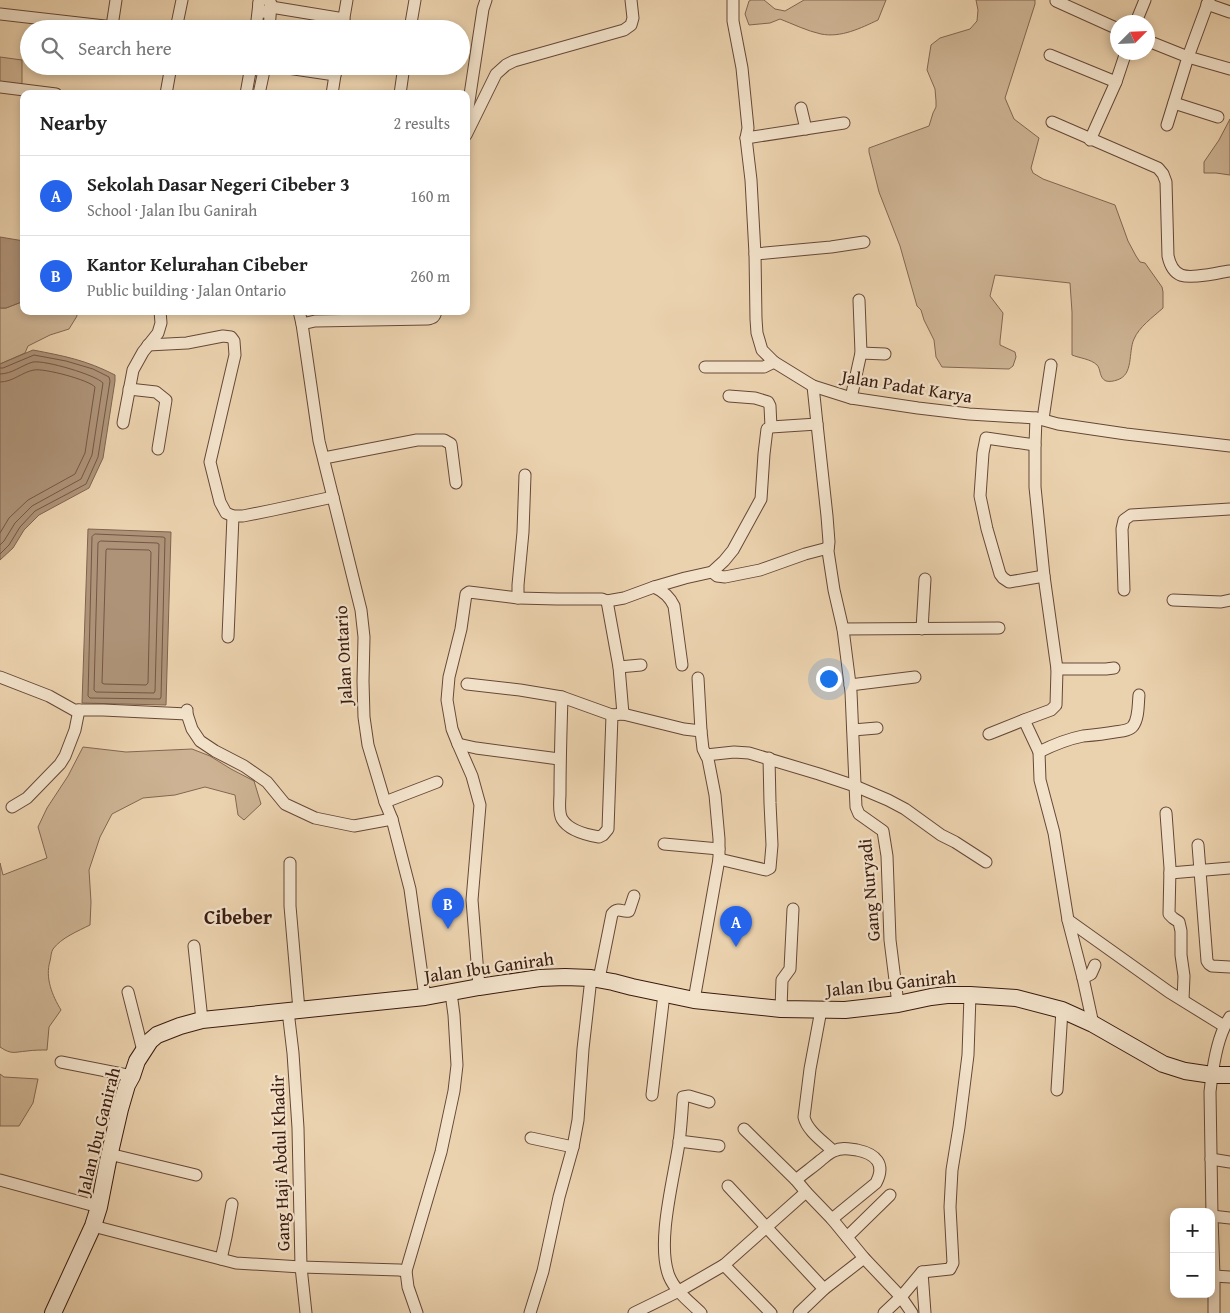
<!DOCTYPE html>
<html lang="en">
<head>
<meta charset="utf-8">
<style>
	:root { --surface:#fff; --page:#f2f2f2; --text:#222; --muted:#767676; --line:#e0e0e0; --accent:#2563eb }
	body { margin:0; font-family:"Gentium Book Plus",serif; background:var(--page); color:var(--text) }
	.controls { position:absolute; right:15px; bottom:15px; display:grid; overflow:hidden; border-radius:10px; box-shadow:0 2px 8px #0003 }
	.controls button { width:45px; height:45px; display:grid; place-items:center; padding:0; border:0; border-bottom:1px solid var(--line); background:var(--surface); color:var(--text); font:25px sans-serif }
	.compass { position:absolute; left:1110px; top:15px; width:45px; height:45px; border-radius:50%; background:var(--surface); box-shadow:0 2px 8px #0003; rotate:66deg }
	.you { position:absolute; left:828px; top:678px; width:18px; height:18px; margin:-12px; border:4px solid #fff; border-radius:50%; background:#1a73e8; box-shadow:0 0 0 8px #1a73e833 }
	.badge { display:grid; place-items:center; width:32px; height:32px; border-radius:50%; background:var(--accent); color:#fff; font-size:16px; font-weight:700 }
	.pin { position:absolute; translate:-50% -41px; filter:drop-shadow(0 1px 2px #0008) }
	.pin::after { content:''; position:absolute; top:26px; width:18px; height:15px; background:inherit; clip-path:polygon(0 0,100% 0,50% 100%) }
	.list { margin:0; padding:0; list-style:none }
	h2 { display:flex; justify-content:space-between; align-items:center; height:65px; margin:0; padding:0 20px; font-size:21px }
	h2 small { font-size:16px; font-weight:400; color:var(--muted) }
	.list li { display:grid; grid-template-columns:32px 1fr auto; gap:15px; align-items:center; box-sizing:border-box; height:80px; padding:0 20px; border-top:1px solid var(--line) }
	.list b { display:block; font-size:19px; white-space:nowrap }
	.list p { margin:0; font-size:16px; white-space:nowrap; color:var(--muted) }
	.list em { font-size:16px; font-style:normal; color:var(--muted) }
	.icon { flex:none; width:28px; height:28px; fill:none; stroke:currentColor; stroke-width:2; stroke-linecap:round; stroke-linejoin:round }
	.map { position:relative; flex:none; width:1230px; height:1313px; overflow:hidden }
	.search { position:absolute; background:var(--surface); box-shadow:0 2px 8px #0003; left:20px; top:20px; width:450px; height:55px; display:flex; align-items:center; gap:12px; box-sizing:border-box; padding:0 18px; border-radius:28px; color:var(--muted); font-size:19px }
	.panel { position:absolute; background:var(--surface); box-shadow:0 2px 8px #0003; left:20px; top:90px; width:450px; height:225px; border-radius:10px }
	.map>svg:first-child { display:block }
</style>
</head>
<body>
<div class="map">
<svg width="1230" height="1313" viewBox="0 0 1230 1313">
	<rect width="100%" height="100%" fill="#ebd2ae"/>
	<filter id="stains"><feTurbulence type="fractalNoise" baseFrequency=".004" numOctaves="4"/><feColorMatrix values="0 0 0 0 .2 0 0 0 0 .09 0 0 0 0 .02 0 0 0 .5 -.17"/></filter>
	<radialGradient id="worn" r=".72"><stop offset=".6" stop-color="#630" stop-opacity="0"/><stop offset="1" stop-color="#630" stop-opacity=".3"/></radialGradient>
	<g fill="#cdb393" stroke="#836651">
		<path d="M751 0H764L775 9 785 11 804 0H886L878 20C861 28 841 38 821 34 807 31 793 24 780 19L770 23 749 25 745 14 749 1Z"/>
		<path d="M976 0H1035V4L1005 98 1014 119 1039 138 1031 168 1033 173 1043 179 1115 205 1128 241 1136 256 1140 262 1145 263 1162 287 1163 292V308C1153 317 1139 327 1134 339 1128 352 1134 375 1117 380 1114 381 1110 382 1106 381 1099 378 1101 369 1097 365 1091 359 1079 358 1072 355V312L1070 283 995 275 990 296 1003 313 1000 341V345L1015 352 1016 357 1013 366 1009 369 942 367 936 357 934 340 924 320 921 310 917 306 900 246 879 192 869 152V148L929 126 933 113 936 107V101L935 89 927 70 931 45 940 38 970 29 977 21 978 10Z"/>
		<polygon points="0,57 22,60 22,84 0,82"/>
		<polygon points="1230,119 1230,175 1216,173 1204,173 1204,162 1219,140"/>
		<polygon points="24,301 24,311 76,311 77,316 69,329 50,335 28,346 25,353 0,364 0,308 6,308"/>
		<path d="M83 747 126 752 192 749 210 756 231 769 254 781 261 804 244 820 238 815 235 795 205 787 175 795 143 798 112 814 100 837 89 870 91 902 90 925C78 931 61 938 53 949 51 952 51 957 50 961 45 978 52 995 61 1010L49 1027 47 1050C41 1050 34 1050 27 1051 14 1052 12 1055 0 1047V863L3 875 47 858 38 827 47 808 68 776Z"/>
		<polygon points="0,1074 4,1077 38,1079 33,1103 19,1126 0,1126"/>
	</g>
	<g fill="#ae9378" stroke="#7f634e">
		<polygon points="0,237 24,241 24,301 6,308 0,308"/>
		<path d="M33 350C64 356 86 360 115 375V381L103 458 89 488 39 515 24 530 13 548 0 560V364Z"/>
		<polygon points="88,529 171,532 166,705 82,703"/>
	</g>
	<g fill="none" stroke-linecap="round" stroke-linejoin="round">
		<g stroke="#745644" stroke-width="1">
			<polyline points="0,368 3,368 34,355 66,361 93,369 109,377 110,381 98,457 86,484 35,511 20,527 9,545 0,554"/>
			<path d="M0 374C12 374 22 365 33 362 45 360 96 375 103 383L92 455 81 479 32 506 15 523 4 541 0 545"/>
			<path d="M0 382C13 382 22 372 34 370 44 368 89 380 95 387L85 453 75 474 28 500 9 518 0 533"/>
			<polygon points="95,534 163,537 165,538 161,697 160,699 90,698 88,696 92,537"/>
			<polygon points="101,541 157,543 159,544 155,691 154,693 96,692 94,690 98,543"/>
			<polygon points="107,549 149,550 151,552 148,683 146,685 104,684 102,683 106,551"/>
		</g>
		<g stroke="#664837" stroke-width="13">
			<g id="minor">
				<path d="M261 0 259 2C257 16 273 15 270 2"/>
				<polyline points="733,0 733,21 742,68 748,128 746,138 751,180 755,254 756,319 757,333 762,350 774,362 813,386 851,398 918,408 969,414 1036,418 1058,424 1126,434 1230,446"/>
				<polyline points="1056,1 1118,29"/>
				<polyline points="1207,4 1230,12"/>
				<polyline points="271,7 344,19"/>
				<polyline points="0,14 131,29"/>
				<polyline points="1136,22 1145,0"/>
				<polyline points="112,26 116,0"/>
				<polyline points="176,29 182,0"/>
				<polyline points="256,29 259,3"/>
				<polyline points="269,29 271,4"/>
				<polyline points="342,29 347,0"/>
				<polyline points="410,29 415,0"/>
				<polyline points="1148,41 1188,57 1230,69"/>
				<polyline points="1050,55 1116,82"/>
				<polyline points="274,66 335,75 337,66"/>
				<polyline points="0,87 56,94"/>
				<polyline points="166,94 171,66"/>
				<polyline points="246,94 251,66"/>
				<polyline points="259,94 265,66"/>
				<polyline points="332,94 335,75"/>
				<polyline points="400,94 404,66"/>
				<polyline points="1174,103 1218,117"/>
				<polyline points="801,108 806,129"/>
				<polyline points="466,121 483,9 486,0"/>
				<path d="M1052 122 1158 168 1163 174 1166 182 1168 256C1173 279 1186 278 1206 275 1214 274 1222 272 1230 271"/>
				<polyline points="1167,125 1188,57 1209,0"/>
				<polyline points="466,135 496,74 506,65 514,61 624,30 631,25 633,18 631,0"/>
				<polyline points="746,138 844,123"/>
				<polyline points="1090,140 1116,82 1126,52"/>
				<polyline points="755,254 831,247 864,242"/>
				<polyline points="299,311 302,324 319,441 361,610 364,637 363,681 364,717 368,745 385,802 392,819 410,889 425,997"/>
				<path d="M302 324 315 321 427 319C433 318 435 317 436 311"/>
				<polyline points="148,345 187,343 223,336 231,337 234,341 235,355 210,462 220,502 226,513 233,516 243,516 273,510 333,497"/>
				<polyline points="861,353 885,354"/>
				<polyline points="705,367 764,367 774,362"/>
				<polyline points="129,389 156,392 166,400 158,449"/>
				<polyline points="729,396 755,398 768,402 770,406 771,427"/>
				<polyline points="851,398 861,353 859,300"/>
				<polyline points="1036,418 1035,445 986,438 983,453 980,496 987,529 1000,574 1003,578 1009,582 1044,576 1057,669 1056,705 1051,710 1024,720 1039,752 1040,780 1054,833 1068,920 1083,978 1093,1024"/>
				<polyline points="1043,419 1051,365"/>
				<polyline points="123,423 133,370 143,352 158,333 161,323 160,311"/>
				<polyline points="817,424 827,516 829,542 828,551 834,590 843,629 851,692 856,807 859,814 883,831 887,856 890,940 898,1004"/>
				<polyline points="1035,445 1035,487 1044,576"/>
				<polyline points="324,458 417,440 444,440 451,444 456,483"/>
				<polyline points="712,572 717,576 725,577 760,570 805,554 828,548"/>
				<path d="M654 587C663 591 670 597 674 606L682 665"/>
				<polyline points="1124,590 1122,529 1124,520 1131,515 1230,509"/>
				<polyline points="518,598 518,585 523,532 525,475"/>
				<polyline points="1173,600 1221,602 1230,600"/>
				<polyline points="607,601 619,667 623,714"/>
				<polyline points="843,629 999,628"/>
				<polyline points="922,629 925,579"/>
				<polyline points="228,637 233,516"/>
				<polyline points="619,667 641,665"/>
				<polyline points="1057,669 1106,669 1114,668"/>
				<polyline points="0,677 49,696 74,710 103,710 187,714"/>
				<polyline points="698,678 701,731"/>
				<polyline points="467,684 520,690 562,697 612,715 623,714 684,729 701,731 703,749 708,759 715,795 719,839 719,859 694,1000"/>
				<polyline points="850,685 915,677"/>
				<path d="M562 697C561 729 560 761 560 793 560 801 558 812 562 819 569 831 587 835 599 837L603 835 608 829 612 715"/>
				<polyline points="187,710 187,714 192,729 200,741 215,751 244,766 267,782 285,804 315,818 354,826 392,819"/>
				<polyline points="853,730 877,728"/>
				<polyline points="989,734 1024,720"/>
				<polyline points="458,744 476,748 559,759"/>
				<path d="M1039 752C1053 745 1068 739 1083 736 1094 735 1104 734 1115 732 1121 731 1129 731 1133 726 1139 718 1138 704 1139 695"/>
				<polyline points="706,755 734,752 749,753 819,774 855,786 888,800 905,809 941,835 955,842 986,862"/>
				<polyline points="385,802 437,782"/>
				<polyline points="12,807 27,798 60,764 65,756 75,730 79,710"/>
				<polyline points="1166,813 1170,868 1169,914 1173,918 1179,922 1181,931 1181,955 1184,976 1183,1000"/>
				<polyline points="664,844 719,849"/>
				<polyline points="1198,845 1207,961 1209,964 1212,966 1230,967"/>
				<polyline points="719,859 766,870 770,868 772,845 770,803 769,758"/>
				<polyline points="290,863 290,906 299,1010"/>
				<polyline points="1170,873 1230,868"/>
				<polyline points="1068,920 1169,992 1224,1026"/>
				<polyline points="194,946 202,1020"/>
				<polyline points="1083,978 1091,974 1095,965"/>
				<path d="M599 979 612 914C618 906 623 913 629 911L634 896"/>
				<polyline points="479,987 472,900 480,805 472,776 458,744 452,729 447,700 449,677 461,629 466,594 469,592 518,598 557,599 602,599 607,601 624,598 654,587 685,578 712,572 724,561 733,550 761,499 764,454 767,429 771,427 817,424 813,386"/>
				<polyline points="128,992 143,1051"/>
				<polyline points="781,1009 782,980 790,969 793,909"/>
				<path d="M821 1010 810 1069 804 1117C807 1131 824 1142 833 1151"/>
				<polyline points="288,1011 293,1053 298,1128 301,1267 306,1313"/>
				<polyline points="61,1062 132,1076"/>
				<polyline points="1057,1090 1062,1010"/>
				<polyline points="652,1095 664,994"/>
				<polyline points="744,1129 796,1180 806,1192 832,1219 864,1258 901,1297 912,1313"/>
				<polyline points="531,1138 573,1147"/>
				<polyline points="679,1141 719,1146"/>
				<polyline points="109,1154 196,1175"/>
				<polyline points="1211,1159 1230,1162"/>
				<polyline points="0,1180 99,1207"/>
				<path d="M796 1180C804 1173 813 1167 821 1160 825 1157 829 1153 834 1151 842 1147 849 1149 857 1150 876 1154 886 1164 876 1183L832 1219"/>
				<polyline points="728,1186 824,1289"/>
				<polyline points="1212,1216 1230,1218"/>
				<polyline points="93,1226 236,1263 301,1267 399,1270 406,1271"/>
				<polyline points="847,1237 890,1195"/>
				<polyline points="221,1259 226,1237 232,1204"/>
				<polyline points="724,1265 771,1313"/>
				<polyline points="922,1272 925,1313"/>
				<polyline points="1214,1276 1230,1277"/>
				<polyline points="417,1313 408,1287 406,1271 441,1152 454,1091 457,1065 454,1015 451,993"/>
				<polyline points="530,1313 543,1271 559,1197 573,1147 578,1120 583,1049 591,978"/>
				<polyline points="634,1313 679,1291 724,1265 806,1192"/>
				<path d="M701 1313C690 1302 675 1291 669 1276 656 1243 674 1178 679 1143 681 1128 682 1112 683 1097L689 1096 709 1102"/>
				<polyline points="799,1313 824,1289 864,1258"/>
				<polyline points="884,1313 901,1297 922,1272 950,1269 953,1263 950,1207 952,1170 959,1127 968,1055 970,995"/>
				<path d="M1214 1313V1276L1212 1216 1210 1092C1212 1073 1216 1045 1224 1028 1225 1024 1228 1021 1230 1017"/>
			</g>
		</g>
		<g stroke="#391a0f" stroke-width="18">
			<polyline id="secondary" points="53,1313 93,1226 99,1207 108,1161 120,1109 127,1085 132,1076 137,1061 150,1041 157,1035 180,1026 202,1020 425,997 479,987 540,978 565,977 591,978 613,982 632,987 694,1000 781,1009 845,1010 898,1004 931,997 947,995 970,995 1016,998 1062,1010 1093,1024 1163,1064 1185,1071 1212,1075 1230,1075"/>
		</g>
		<use href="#minor" stroke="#f2e2ca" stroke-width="11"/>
		<use href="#secondary" stroke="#f2e2ca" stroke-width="16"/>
	</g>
	<g text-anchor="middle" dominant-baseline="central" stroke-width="4.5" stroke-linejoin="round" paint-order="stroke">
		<g font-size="18" fill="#391a0f" stroke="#f2e2ca">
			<text transform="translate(907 386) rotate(9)">Jalan Padat Karya</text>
			<text transform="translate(343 655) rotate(-93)">Jalan Ontario</text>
			<text transform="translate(869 890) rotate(-95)">Gang Nuryadi</text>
			<text transform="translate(489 967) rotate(-8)">Jalan Ibu Ganirah</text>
			<text transform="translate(891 983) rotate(-6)">Jalan Ibu Ganirah</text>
			<text transform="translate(98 1131) rotate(-76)">Jalan Ibu Ganirah</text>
			<text transform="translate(280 1163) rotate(-92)">Gang Haji Abdul Khadir</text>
		</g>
		<g font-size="20" font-weight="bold" fill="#391a0f" stroke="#f2e2ca">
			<text x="238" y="916">Cibeber</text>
		</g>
	</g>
	<rect width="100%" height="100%" filter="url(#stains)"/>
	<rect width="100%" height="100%" fill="url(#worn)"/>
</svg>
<div class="controls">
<button>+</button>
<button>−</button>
</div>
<svg class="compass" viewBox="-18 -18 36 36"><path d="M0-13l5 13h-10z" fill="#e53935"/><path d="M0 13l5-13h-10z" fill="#767676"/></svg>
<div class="you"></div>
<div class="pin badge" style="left:736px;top:947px">A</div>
<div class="pin badge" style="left:448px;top:929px">B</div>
<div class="search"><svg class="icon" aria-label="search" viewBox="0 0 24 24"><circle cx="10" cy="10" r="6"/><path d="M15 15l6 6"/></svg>Search here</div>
<section class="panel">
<h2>Nearby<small>2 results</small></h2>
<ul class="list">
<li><span class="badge">A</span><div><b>Sekolah Dasar Negeri Cibeber 3</b><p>School · Jalan Ibu Ganirah</p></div><em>160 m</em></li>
<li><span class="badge">B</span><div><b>Kantor Kelurahan Cibeber</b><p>Public building · Jalan Ontario</p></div><em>260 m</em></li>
</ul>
</section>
</div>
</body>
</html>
